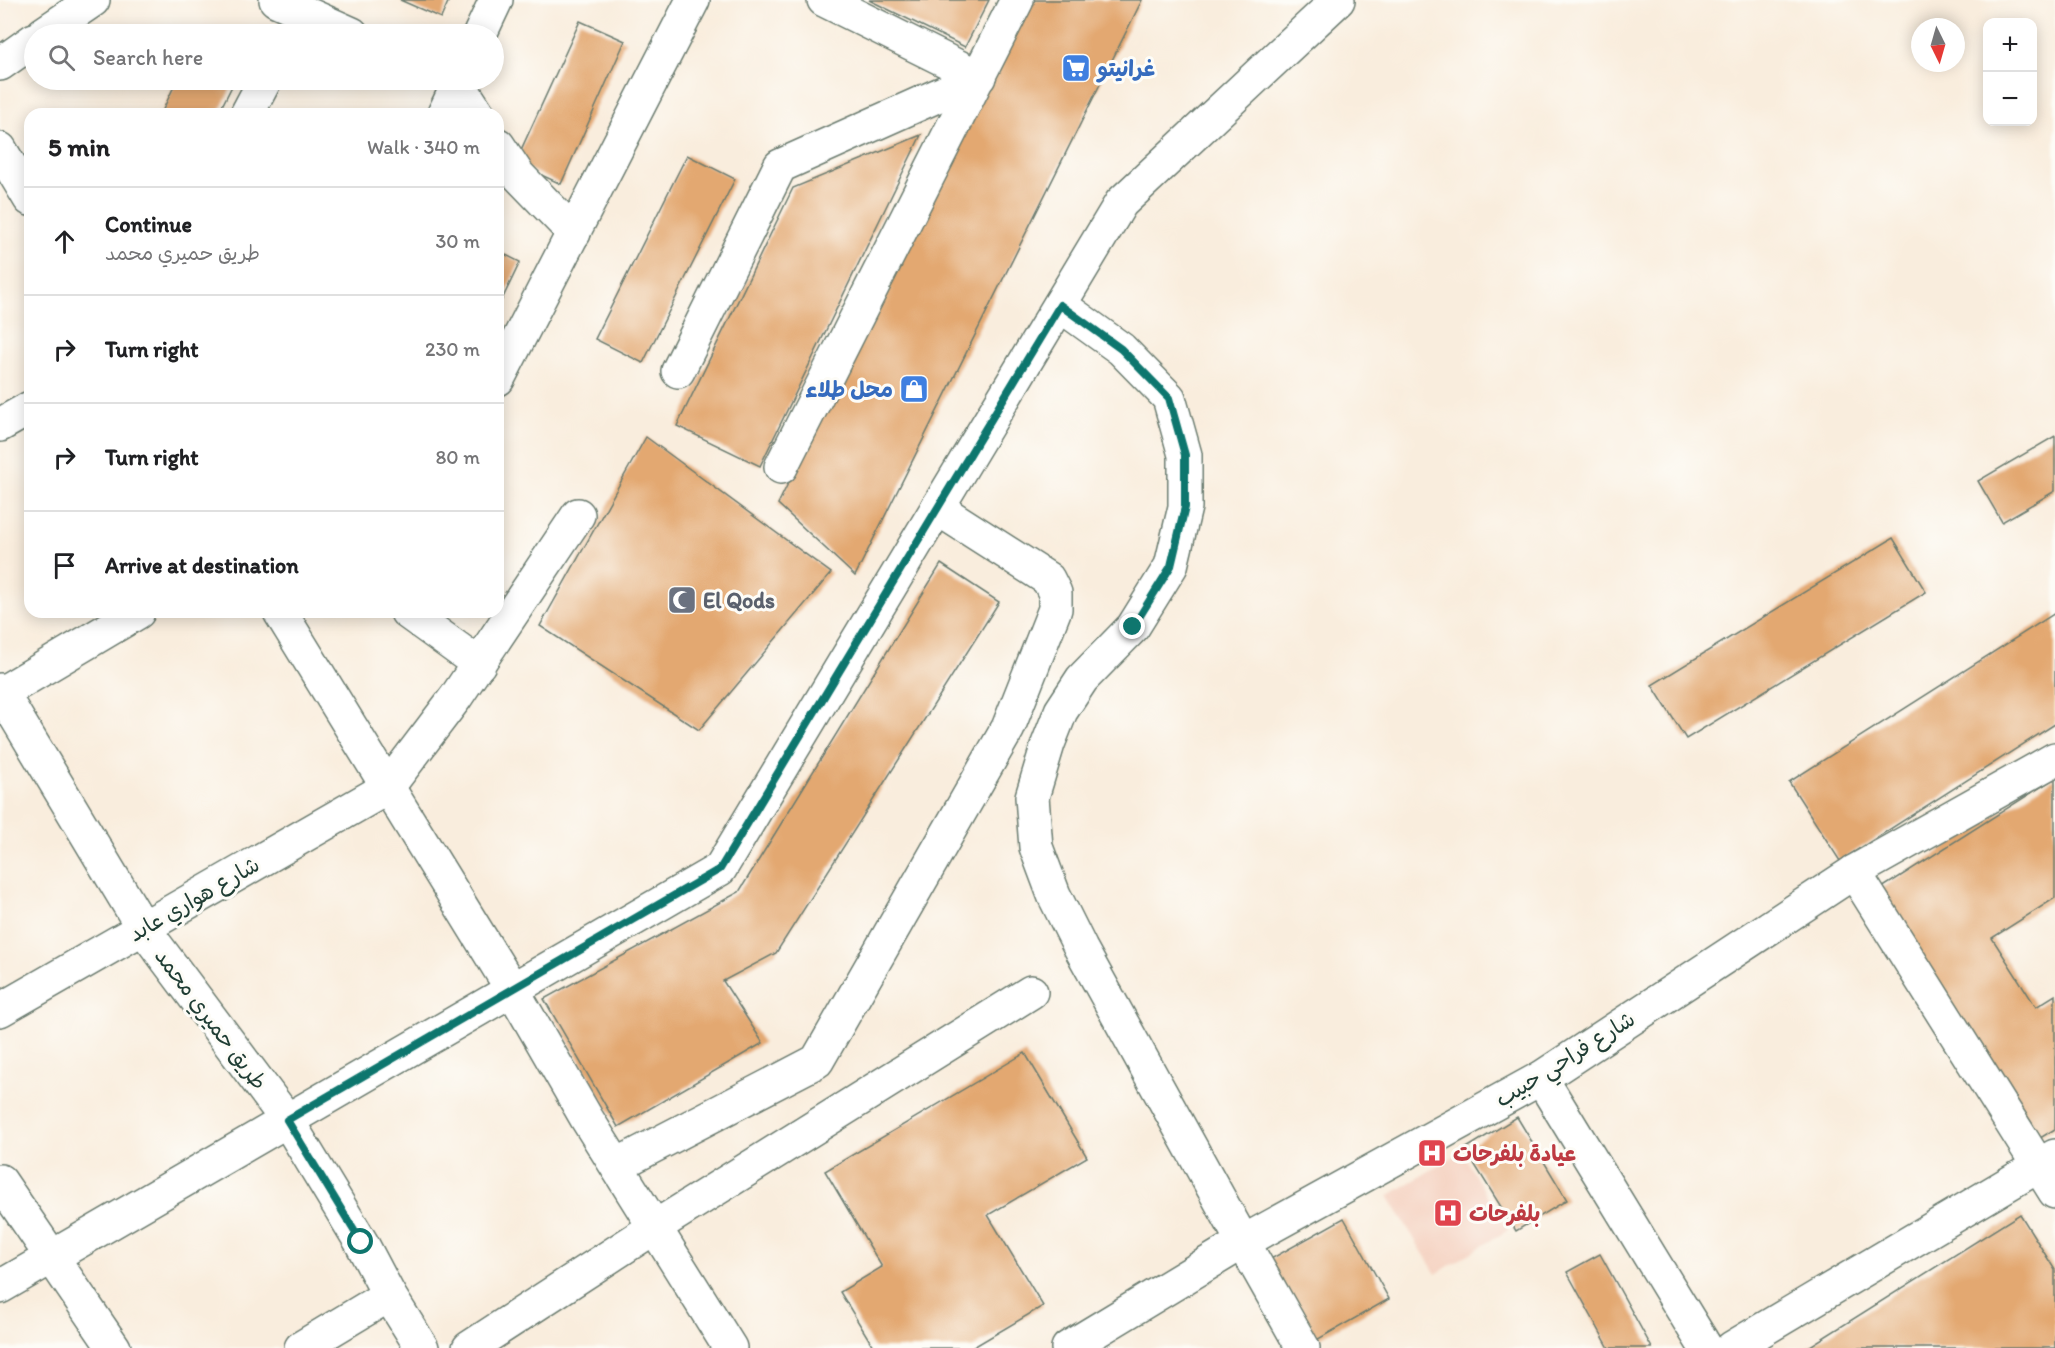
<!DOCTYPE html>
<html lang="en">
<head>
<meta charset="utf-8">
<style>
	:root { --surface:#fff; --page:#f6f6f6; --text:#202124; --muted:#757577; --line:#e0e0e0 }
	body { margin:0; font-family:Itim,"Playpen Sans Arabic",sans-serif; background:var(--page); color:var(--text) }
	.controls { position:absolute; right:18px; top:18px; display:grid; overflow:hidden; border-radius:12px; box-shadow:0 3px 15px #0003 }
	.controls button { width:54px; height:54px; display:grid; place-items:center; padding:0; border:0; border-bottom:2px solid var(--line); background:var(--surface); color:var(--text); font:30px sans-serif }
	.compass { position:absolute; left:1911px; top:18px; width:54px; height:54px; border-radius:50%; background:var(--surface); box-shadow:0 3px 15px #0003; rotate:175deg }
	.stop { position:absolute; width:18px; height:18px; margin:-14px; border:4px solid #0f766e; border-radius:50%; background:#fff }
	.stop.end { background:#0f766e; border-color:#fff; box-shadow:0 2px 6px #0008 }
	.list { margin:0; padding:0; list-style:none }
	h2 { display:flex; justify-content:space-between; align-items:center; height:78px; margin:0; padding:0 24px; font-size:26px }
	h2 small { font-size:20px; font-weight:400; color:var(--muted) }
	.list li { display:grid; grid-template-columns:39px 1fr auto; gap:18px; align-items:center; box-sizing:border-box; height:108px; padding:0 24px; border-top:2px solid var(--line) }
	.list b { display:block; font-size:22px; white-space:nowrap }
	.list p { margin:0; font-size:20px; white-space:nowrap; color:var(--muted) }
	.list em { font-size:20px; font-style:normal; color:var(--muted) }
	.icon { flex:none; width:33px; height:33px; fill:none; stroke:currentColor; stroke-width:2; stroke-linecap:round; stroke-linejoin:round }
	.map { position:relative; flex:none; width:2055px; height:1348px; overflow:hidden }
	.search { position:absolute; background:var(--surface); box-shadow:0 3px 15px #0003; left:24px; top:24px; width:480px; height:66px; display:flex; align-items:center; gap:15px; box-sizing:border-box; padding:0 21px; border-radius:33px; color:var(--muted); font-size:22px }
	.panel { position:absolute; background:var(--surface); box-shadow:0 3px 15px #0003; left:24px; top:108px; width:480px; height:510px; border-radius:18px }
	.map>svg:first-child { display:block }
</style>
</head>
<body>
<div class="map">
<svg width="2055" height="1348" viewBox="0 0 2055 1348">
	<rect width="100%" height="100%" fill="#fdfcf7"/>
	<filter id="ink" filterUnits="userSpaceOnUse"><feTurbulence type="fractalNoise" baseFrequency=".0167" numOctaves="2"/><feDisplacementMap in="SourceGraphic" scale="12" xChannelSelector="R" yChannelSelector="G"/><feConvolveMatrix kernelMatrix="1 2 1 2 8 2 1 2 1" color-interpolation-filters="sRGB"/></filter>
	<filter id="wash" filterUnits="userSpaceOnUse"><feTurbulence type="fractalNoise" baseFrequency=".008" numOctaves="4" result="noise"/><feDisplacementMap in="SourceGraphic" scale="24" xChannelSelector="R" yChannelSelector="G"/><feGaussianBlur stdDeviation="1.35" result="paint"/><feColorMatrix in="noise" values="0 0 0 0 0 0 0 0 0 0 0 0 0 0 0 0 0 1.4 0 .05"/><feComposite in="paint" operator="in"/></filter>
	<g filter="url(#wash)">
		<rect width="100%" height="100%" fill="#f9eddd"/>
		<polygon fill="#f5d3c2" points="1461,1152 1508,1230 1436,1274 1388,1196"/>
		<g id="blocks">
			<g fill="#e3a871">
				<polygon points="400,0 449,0 441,18"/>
				<polygon points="869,0 989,0 965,47"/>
				<polygon points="1024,0 1142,0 855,576 778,504"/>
				<polygon points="580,21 625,41 561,184 515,163"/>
				<polygon points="177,80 235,80 218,114 161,114"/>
				<polygon points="921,135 760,466 677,426 793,188"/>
				<polygon points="687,155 735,179 643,363 595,339"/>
				<polygon points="498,251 520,262 498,308"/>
				<polygon points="2055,436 2055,491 2002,522 1978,481"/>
				<polygon points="646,437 831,573 699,730 540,626"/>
				<polygon points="1893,538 1926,592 1686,739 1652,685"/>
				<polygon points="941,564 999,602 776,953 723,981 763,1043 618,1127 544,999 739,892"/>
				<polygon points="2055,613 2055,724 1840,861 1789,782"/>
				<polygon points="2055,778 2055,898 1992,938 2036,1007 2055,995 2055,1129 2037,1140 1877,891"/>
				<polygon points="1025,1053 1087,1157 988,1215 1043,1306 972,1348 874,1348 840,1292 882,1267 825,1171"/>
				<polygon points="1517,1117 1567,1200 1516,1231 1465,1149"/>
				<polygon points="2020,1214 2055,1270 2055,1348 1807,1348"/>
				<polygon points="1344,1218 1389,1299 1306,1346 1260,1265"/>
				<polygon points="1600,1254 1652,1348 1609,1348 1567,1272"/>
			</g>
		</g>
	</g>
	<g filter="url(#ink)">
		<use href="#blocks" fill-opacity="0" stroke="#6b7b6f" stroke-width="1.5"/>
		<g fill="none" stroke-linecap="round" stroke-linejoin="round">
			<g stroke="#6b7b6f" stroke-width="36">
				<g id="minor">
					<polyline points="276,0 352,34"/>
					<polyline points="43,34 93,0"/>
					<polyline points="480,34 496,0"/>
					<polyline points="0,64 34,40"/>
					<polyline points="450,80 458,83 478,114"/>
					<polyline points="247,114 265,80"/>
					<polyline points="444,114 460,80"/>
					<polyline points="498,145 518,175 574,233"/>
					<polyline points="0,149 30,199"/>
					<polyline points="1060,305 1121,349 1169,398 1185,455 1185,507 1171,566 1133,627 1082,679 1061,711 1048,744 1032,797 1036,847 1054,895 1081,949 1243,1242 1303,1348"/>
					<polyline points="678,371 780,166 979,77 824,0"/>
					<polyline points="498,379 693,0"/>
					<polyline points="0,425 30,408"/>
					<polyline points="781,467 1017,0"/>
					<polyline points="280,612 512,989 587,1119 730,1348"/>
					<polyline points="407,612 479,664"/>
					<polyline points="0,690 143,928 287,1120 361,1242 389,1295 422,1348"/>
					<polyline points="0,694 138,612"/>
					<polyline points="1854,872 2055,1192"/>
					<polyline points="0,1010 387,788 456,697 578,515"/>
					<polyline points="1541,1078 1706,1348"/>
					<polyline points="617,1165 817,1061 1008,728 1055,609 1055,593 1048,579 937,508"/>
					<polyline points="0,1181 114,1348"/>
					<polyline points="0,1287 720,869 1121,203 1338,0"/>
					<polyline points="301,1348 389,1295"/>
					<polyline points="469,1348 655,1227 1031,992"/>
					<polyline points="1068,1348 1243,1242 1541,1078 1854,872 2055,759"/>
					<polyline points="1732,1348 2055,1156"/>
				</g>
			</g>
			<use href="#minor" stroke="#fff" stroke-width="33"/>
		</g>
	</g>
	<g fill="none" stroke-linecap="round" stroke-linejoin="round" filter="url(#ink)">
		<polyline stroke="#0f766e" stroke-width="8" points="361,1242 287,1120 720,869 1060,305 1121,349 1169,398 1185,455 1185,507 1171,566 1133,627"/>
	</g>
	<defs>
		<g id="supermarket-square" transform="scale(1.5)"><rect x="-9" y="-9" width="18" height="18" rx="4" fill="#3f7fe0" stroke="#fdfcf7"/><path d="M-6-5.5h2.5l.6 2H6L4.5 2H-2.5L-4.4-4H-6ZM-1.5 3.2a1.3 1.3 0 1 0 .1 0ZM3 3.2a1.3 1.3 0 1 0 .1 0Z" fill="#fff"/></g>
		<g id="shop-square" transform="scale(1.5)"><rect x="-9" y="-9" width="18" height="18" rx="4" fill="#3f7fe0" stroke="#fdfcf7"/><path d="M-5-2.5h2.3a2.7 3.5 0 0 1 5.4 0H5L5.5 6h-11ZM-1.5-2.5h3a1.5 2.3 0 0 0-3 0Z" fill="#fff"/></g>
		<g id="mosque-square" transform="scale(1.5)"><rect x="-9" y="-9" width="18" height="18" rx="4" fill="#6b7280" stroke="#fdfcf7"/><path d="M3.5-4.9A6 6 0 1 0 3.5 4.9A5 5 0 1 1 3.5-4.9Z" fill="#fff"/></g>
		<g id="hospital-square" transform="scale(1.5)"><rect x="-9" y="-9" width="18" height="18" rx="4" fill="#e0444e" stroke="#fdfcf7"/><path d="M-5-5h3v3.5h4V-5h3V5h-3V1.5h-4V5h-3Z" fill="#fff"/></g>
	</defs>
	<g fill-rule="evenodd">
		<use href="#supermarket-square" x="1076" y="68"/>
		<use href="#shop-square" x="914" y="389"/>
		<use href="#mosque-square" x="682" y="600"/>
		<use href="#hospital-square" x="1432" y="1153"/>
		<use href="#hospital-square" x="1448" y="1213"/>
	</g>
	<g text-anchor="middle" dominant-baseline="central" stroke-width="6" stroke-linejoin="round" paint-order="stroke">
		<g font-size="22" font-weight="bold" fill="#366cbe" stroke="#fdfcf7" text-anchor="start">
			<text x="1097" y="68">غرانيتو</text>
			<text x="893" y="389" text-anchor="end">محل طلاء</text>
		</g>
		<g font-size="22" font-weight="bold" fill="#5b616d" stroke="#fdfcf7" text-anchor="start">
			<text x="703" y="600">El Qods</text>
		</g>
		<g font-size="22" fill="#1f3d34" stroke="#fdfcf7">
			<text transform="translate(194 899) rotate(-30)">شارع هواري عابد</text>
			<text transform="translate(211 1019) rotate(53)">طريق حميري محمد</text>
			<text transform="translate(1565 1059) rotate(-32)">شارع فراحي حبيب</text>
		</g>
		<g font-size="22" font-weight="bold" fill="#be3a42" stroke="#fdfcf7" text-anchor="start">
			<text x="1453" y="1153">عيادة بلفرحات</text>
			<text x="1469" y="1213">بلفرحات</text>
		</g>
	</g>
</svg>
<div class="controls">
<button>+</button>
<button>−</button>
</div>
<svg class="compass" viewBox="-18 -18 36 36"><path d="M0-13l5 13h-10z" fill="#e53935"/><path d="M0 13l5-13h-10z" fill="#757577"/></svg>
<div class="stop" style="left:361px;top:1242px"></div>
<div class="stop end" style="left:1133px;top:627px"></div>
<div class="search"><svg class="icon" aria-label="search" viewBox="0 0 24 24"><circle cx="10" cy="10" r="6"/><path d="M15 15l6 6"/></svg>Search here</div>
<section class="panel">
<h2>5 min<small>Walk · 340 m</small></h2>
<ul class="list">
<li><svg class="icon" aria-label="ahead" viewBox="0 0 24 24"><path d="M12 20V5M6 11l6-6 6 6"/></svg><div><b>Continue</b><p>طريق حميري محمد</p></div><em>30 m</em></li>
<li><svg class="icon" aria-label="right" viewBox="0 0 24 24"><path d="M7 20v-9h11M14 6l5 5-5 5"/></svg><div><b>Turn right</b></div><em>230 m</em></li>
<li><svg class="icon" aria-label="right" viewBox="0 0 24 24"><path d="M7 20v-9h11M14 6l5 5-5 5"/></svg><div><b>Turn right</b></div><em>80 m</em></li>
<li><svg class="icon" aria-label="arrive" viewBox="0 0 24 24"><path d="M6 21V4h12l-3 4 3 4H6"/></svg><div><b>Arrive at destination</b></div></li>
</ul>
</section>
</div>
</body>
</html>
